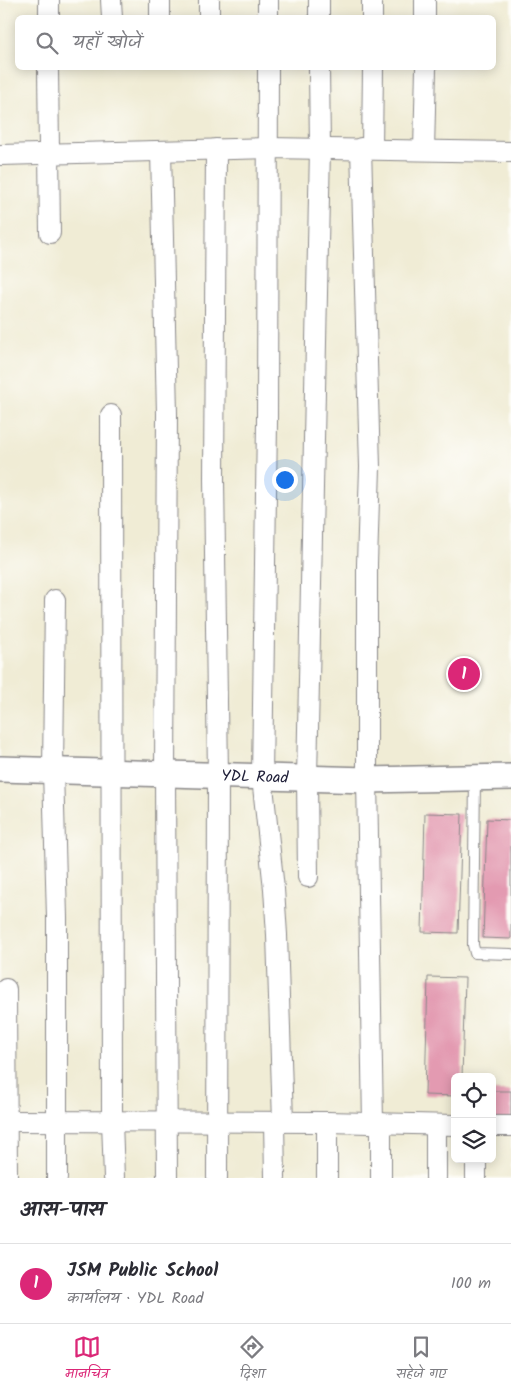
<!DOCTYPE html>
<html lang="hi">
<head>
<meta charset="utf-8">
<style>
	:root { --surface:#fff; --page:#f2f2f3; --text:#2b2b33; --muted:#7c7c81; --line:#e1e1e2; --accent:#db2777 }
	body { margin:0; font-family:Kalam,"Playpen Sans Deva",sans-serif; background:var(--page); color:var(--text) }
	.controls { position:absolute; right:15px; bottom:15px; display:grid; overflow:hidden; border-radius:8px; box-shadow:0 2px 12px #0003 }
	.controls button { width:45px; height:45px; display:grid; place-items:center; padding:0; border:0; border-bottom:1px solid var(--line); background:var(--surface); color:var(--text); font:25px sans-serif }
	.you { position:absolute; left:284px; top:479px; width:18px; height:18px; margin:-12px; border:4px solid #fff; border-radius:50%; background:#1a73e8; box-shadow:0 0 0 8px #1a73e833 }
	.badge { display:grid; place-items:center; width:32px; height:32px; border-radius:50%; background:var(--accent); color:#fff; font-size:16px; font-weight:700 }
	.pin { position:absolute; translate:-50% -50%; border:2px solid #fff; box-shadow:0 1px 5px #0006 }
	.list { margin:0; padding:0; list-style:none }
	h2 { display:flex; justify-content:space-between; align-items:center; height:65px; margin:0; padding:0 20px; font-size:21px }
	h2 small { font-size:16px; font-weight:400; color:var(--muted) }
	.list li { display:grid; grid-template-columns:32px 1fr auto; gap:15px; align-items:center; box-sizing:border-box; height:80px; padding:0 20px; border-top:1px solid var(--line) }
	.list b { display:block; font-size:19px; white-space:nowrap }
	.list p { margin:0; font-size:16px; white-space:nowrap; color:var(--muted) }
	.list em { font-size:16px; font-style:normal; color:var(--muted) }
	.icon { flex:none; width:28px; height:28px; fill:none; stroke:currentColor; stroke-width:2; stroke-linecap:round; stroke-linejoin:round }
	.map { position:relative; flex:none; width:511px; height:1178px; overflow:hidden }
	.search { position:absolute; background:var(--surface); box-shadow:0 2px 12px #0003; left:15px; right:15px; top:15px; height:55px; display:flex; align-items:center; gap:12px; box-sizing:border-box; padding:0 18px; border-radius:8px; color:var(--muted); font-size:19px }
	.sheet { height:145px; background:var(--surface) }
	nav { display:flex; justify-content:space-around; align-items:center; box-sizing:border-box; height:70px; border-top:1px solid var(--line); background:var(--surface); font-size:14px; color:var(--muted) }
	nav a { display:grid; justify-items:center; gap:2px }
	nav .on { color:var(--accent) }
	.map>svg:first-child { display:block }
</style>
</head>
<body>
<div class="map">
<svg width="511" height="1178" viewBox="0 0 511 1178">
	<rect width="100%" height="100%" fill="#fdfcf7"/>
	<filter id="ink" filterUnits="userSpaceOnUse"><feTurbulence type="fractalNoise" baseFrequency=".02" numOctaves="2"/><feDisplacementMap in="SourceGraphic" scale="10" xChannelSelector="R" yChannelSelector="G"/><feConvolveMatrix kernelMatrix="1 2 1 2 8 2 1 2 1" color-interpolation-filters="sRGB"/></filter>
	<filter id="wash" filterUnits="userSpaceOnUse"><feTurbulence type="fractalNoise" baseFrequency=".0096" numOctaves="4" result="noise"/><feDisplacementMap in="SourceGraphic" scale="20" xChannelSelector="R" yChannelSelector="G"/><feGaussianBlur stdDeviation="1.12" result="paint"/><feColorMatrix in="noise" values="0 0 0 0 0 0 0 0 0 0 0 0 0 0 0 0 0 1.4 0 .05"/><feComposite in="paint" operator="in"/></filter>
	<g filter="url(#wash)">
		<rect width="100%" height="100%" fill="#f0ecd5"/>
		<g id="blocks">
			<g fill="#e39ab1">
				<polygon points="425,813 462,814 458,933 422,932"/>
				<polygon points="487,819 511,820 511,939 483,938"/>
				<polygon points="428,977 465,978 462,1077 455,1077 455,1096 425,1095"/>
				<rect x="492" y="1091" width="19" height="29"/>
			</g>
		</g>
	</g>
	<g filter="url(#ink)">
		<use href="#blocks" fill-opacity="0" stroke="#898788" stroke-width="1"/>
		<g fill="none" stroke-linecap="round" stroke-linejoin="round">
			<g stroke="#898788" stroke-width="12">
				<polyline id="service" points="475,778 473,945 475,953 511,954"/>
			</g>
			<g stroke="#898788" stroke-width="22">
				<g id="minor">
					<polyline points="111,0 112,18"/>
					<polyline points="160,0 160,18"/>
					<polyline points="268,0 268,18"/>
					<polyline points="319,0 319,18"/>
					<polyline points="372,0 372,18"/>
					<polyline points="425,0 425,18"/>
					<polyline points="49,18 49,0"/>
					<polyline points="209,18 209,0"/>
					<polyline points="48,68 50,233"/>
					<polyline points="268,68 267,422 262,777 274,889 277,935 283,1122"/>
					<polyline points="361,148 370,467 367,564 367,780 373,1123"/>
					<polyline points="216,149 214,479 218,775 217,1178"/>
					<polyline points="372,149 373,68"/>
					<polyline points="424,150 426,68"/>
					<polyline points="161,151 167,414 165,774 167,1178"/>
					<polyline points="0,155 268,148 511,152"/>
					<polyline points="111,415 112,1121 114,1178"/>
					<polyline points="55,600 53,770 57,918 57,1178"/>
					<polyline points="308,877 307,778 320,148 319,68"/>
					<polyline points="6,989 7,1178"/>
					<polyline points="0,1121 327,1122 455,1125"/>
					<polyline points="274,1122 275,1178"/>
					<polyline points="381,1123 381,1178"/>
					<polyline points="436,1125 436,1178"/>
					<polyline points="492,1126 511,1126"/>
					<polyline points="476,1159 476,1178"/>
					<polyline points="327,1178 327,1122"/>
				</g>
			</g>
			<g stroke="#898788" stroke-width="28">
				<g id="tertiary">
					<path id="s1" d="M0 769 367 780 511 777"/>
				</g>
			</g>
			<use href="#service" stroke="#fff" stroke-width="10"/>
			<use href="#minor" stroke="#fff" stroke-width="20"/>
			<use href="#tertiary" stroke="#fff" stroke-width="25"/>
		</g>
	</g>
	<g text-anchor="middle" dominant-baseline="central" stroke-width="4" stroke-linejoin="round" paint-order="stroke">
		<g font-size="16" fill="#22223b" stroke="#fdfcf7">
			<text stroke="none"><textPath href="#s1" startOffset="255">YDL Road</textPath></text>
		</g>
	</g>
</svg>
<div class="controls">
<button><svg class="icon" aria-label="locate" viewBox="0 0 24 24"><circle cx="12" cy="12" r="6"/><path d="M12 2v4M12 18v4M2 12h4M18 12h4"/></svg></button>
<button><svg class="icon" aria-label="layers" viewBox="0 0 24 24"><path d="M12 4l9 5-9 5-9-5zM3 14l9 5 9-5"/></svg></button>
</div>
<div class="you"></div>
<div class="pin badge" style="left:464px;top:674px">1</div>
<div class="search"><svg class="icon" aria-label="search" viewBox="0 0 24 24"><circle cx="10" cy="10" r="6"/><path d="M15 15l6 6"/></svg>यहाँ खोजें</div>
</div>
<section class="sheet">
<h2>आस-पास<small></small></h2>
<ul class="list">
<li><span class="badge">1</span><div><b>JSM Public School</b><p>कार्यालय · YDL Road</p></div><em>100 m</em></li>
</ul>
</section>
<nav>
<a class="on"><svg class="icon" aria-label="map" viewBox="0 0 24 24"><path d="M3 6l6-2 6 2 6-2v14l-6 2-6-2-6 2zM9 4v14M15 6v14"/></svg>मानचित्र</a>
<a><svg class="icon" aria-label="directions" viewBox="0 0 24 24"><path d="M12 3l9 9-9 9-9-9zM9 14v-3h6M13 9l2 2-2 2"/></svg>दिशा</a>
<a><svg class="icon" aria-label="saved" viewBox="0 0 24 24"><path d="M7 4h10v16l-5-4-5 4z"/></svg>सहेजे गए</a>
</nav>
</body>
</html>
